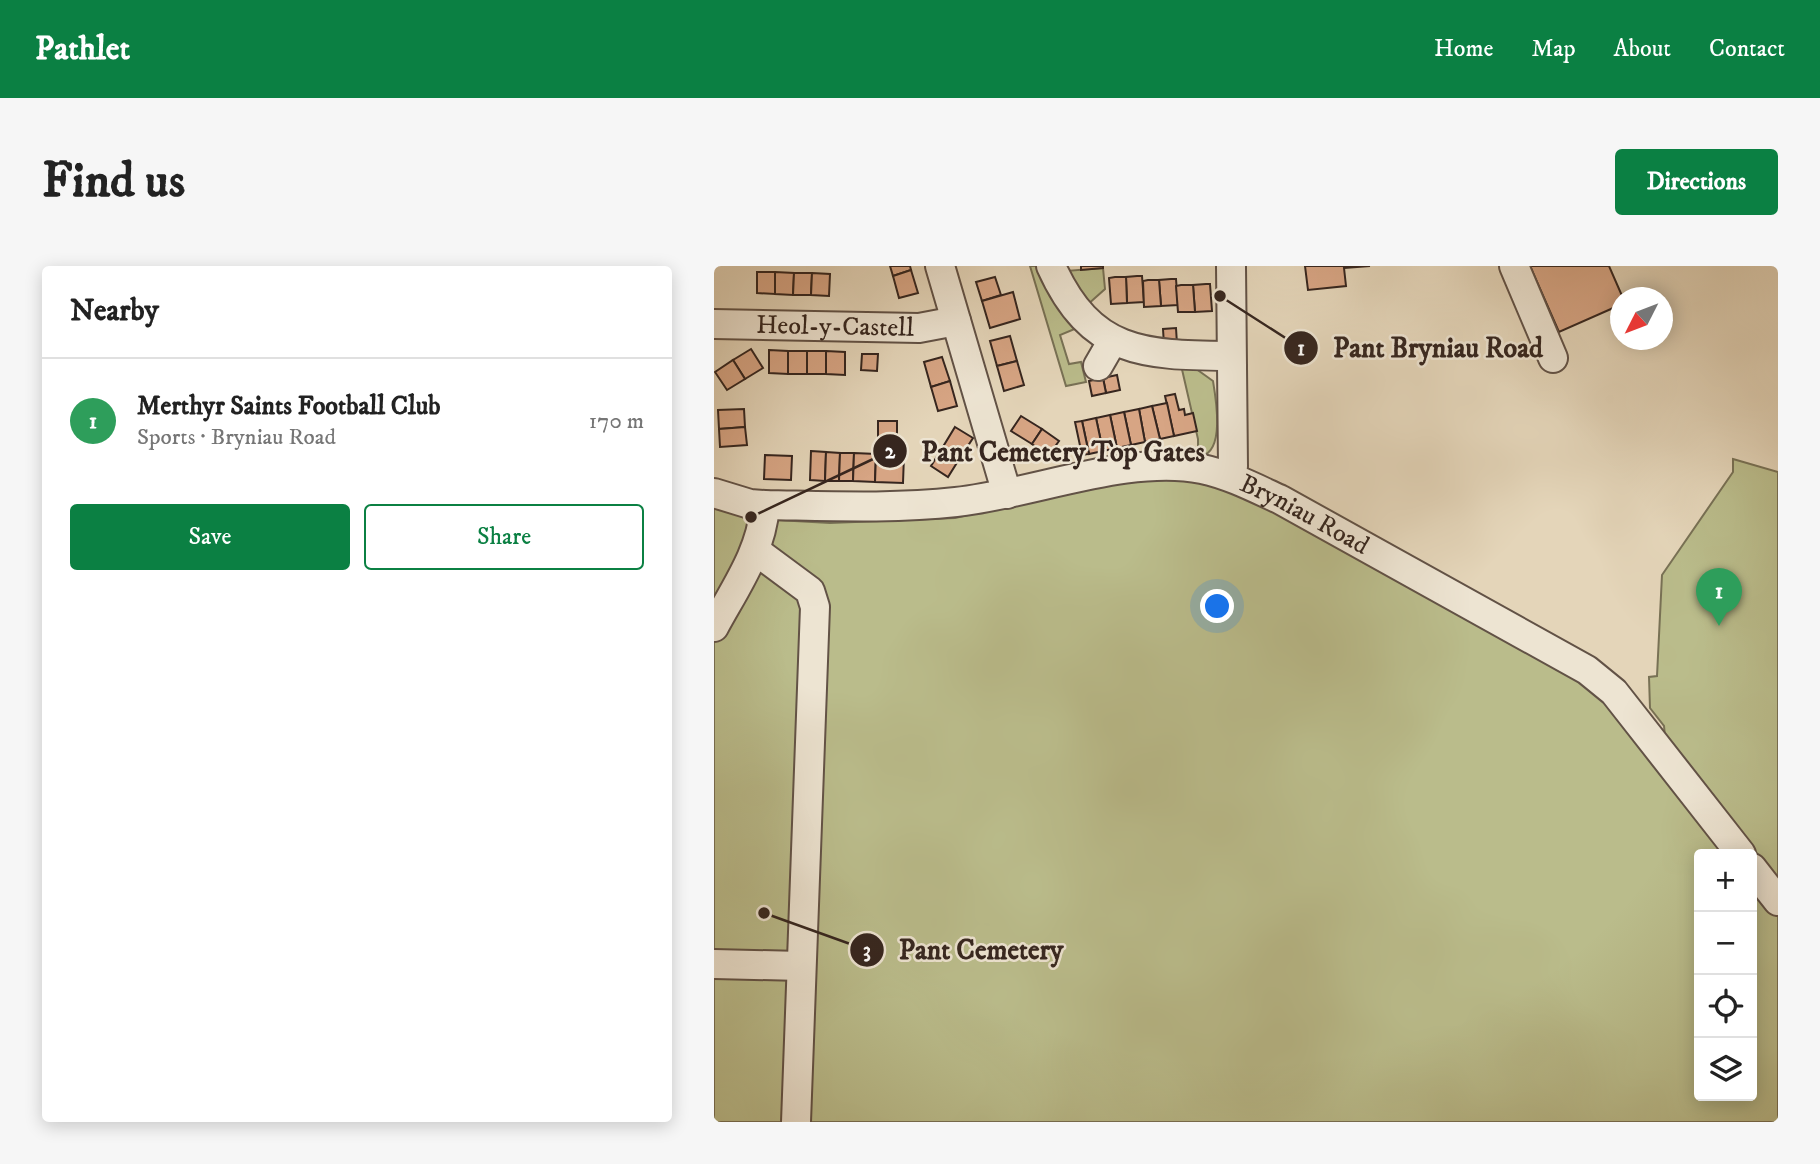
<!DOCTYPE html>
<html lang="en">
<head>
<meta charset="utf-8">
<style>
	:root { --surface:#fff; --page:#f6f6f6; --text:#222; --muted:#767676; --line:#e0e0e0; --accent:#0b8043 }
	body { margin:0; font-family:"IM FELL DW Pica",serif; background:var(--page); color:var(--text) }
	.controls { position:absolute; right:21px; bottom:21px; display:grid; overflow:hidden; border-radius:7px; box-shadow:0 4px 18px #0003 }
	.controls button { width:63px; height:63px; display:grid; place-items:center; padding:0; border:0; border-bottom:2px solid var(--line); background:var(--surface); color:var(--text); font:35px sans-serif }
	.compass { position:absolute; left:896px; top:21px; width:63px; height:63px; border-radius:50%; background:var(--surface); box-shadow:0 4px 18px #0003; rotate:228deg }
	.you { position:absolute; left:504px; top:341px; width:24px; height:24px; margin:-18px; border:5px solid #fff; border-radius:50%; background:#1a73e8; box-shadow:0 0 0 10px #1a73e833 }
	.badge { display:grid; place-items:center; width:46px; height:46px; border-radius:50%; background:var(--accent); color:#fff; font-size:23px; font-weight:700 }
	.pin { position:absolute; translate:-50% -58px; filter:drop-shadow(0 2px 4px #0008) }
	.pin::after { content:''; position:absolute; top:37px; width:24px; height:21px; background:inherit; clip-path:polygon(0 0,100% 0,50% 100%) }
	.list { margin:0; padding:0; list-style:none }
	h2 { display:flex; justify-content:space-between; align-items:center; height:91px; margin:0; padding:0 28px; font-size:30px }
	h2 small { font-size:23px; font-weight:400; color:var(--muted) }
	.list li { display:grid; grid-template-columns:46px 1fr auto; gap:21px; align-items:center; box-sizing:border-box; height:126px; padding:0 28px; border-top:2px solid var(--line) }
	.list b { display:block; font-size:26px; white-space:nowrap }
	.list p { margin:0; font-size:23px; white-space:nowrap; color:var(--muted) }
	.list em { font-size:23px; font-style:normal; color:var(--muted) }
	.actions { display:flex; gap:14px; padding:21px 28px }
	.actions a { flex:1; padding:16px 0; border:2px solid var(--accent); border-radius:7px; text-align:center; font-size:24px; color:var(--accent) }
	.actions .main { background:var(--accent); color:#fff }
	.icon { flex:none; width:38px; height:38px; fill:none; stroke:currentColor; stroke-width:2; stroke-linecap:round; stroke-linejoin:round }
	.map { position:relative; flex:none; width:1064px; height:856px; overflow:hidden; border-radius:7px }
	header { display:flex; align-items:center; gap:42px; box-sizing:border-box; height:98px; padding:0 35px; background:var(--accent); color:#fff }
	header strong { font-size:33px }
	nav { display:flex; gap:38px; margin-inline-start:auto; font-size:24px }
	.intro { display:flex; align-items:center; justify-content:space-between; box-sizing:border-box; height:168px; padding:0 42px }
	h1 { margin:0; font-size:49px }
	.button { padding:18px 32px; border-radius:7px; background:var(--accent); color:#fff; font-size:24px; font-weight:700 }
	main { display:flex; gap:42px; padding:0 42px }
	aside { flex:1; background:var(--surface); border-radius:7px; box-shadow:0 4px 18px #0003 }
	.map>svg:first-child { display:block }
</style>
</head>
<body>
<header>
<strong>Pathlet</strong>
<nav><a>Home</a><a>Map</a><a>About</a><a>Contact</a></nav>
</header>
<div class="intro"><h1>Find us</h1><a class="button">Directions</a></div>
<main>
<aside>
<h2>Nearby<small></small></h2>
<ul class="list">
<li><span class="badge" style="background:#2e9e5b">1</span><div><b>Merthyr Saints Football Club</b><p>Sports · Bryniau Road</p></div><em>170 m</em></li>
</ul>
<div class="actions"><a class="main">Save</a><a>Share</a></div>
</aside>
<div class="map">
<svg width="1064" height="856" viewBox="0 0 1064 856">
	<rect width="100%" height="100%" fill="#e4d5b9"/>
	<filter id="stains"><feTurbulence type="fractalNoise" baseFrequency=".00286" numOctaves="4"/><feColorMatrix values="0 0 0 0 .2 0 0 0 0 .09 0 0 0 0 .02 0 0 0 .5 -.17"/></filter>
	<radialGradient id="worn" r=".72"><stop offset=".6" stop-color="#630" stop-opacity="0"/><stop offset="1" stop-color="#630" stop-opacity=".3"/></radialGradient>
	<g fill="#babc8b" stroke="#787155" stroke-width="2">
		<polygon points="316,0 327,0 363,62 346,69 355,98 367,96 372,116 352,120"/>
		<polygon points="389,2 391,23 372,40 351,5"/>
		<path d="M467 99 478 100 499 115C502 133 511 186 487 190L484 185V173Z"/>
		<polygon points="1019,193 1064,206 1064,614 951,470 950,460 936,442 935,411 943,410 948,309 1019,206"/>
		<polygon points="423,211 468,213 534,229 871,417 909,452 1013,588 985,588 985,830 1038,830 1038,624 1064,649 1064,856 0,856 0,236 63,254 116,257 241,252"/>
	</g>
	<g fill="#d7a584" stroke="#36261f" stroke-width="2">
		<polygon points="176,0 196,0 197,4 179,10"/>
		<polygon points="367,0 389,0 389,2 367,4"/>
		<polygon points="591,0 656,0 630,2 632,20 594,24"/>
		<polygon points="816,0 895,0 909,32 906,32 906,39 845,66"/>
		<polygon points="197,4 204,27 185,32 179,10"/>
		<polygon points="43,6 61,6 61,28 43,27"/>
		<polygon points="61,6 80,7 79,29 61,28"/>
		<polygon points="80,7 98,7 97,29 79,29"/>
		<polygon points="98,7 116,8 115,30 97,29"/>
		<polygon points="423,10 428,10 430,36 413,37 412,11"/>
		<polygon points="281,11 287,29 268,35 262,16"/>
		<polygon points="401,11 412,11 413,37 397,38 395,12"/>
		<polygon points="457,13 462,13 464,39 447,40 445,14"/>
		<polygon points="434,14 445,14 447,40 430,41 429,15"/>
		<polygon points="492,18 496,18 498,45 481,46 479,19"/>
		<polygon points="467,19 479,19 481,46 464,46 462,20"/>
		<polygon points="299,26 306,53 276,62 268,35"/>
		<polygon points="462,62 463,78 450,79 449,63"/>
		<polygon points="296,70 303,95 283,100 276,75"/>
		<polygon points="37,83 49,102 31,113 19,94"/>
		<polygon points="55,84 74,85 74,108 55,107"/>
		<rect x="74" y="85" width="19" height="23"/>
		<rect x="93" y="85" width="19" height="23"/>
		<polygon points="112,85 131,86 131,109 112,108"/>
		<polygon points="148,88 164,88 163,105 147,104"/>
		<polygon points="228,91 236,115 217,121 210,96"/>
		<polygon points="19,94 31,113 13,124 1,106"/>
		<polygon points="303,95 310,119 290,125 283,100"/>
		<polygon points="403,109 406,124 392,127 389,112"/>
		<polygon points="389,112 392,127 378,130 375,115"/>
		<polygon points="236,115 243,140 224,145 217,121"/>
		<polygon points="461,128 465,144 470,143 471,149 479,147 483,165 460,170 451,130"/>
		<polygon points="453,137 460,170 446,173 438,140"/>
		<polygon points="438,140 446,173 431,176 425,143"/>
		<polygon points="30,143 31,161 5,163 4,144"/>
		<polygon points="425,143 431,176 417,179 410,146"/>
		<polygon points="410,146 417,179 403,182 396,149"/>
		<polygon points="396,149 403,182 389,185 382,152"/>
		<polygon points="307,150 328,163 318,178 297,165"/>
		<polygon points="382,152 389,185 375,188 368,155"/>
		<rect x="164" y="155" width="19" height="16"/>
		<polygon points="368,155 375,188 368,189 361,156"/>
		<polygon points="31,161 33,179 6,181 5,163"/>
		<polygon points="241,161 259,172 244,195 227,184"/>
		<polygon points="328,163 345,175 334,190 318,178"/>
		<polygon points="227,184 244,195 234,211 217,200"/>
		<polygon points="97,185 112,186 111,215 96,214"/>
		<polygon points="112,186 126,187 125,215 111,215"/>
		<polygon points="126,187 140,187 139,215 125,215"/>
		<polygon points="140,187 162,188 161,216 139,215"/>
		<polygon points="162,188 190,189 189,217 161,216"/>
		<polygon points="51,189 78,190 77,214 50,213"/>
	</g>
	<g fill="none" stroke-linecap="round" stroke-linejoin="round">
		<g stroke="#625246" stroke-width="32">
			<g id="minor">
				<polyline points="226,0 293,228"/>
				<path d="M337 0C377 89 430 89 517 90"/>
				<polyline points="517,0 519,200 517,210"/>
				<polyline points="800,0 839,92"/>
				<path id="s1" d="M0 58 205 62 242 55"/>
				<polyline points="384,100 399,74"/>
				<path id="s2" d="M0 227 36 238 51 239C114 240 179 243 242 236 319 228 414 188 488 203 516 209 541 222 567 234L873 404 900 426 1027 588"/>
				<polyline points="42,285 96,325 101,341 82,856"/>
				<path d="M0 361C21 322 48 285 51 239"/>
				<polyline points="1038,602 1064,635"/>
				<polyline points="0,698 87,700"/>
			</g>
		</g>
		<use href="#minor" stroke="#ede4d2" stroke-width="28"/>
	</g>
	<g text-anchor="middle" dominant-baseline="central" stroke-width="5" stroke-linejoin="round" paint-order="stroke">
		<g font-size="26" fill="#36261f" stroke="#ede4d2">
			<text stroke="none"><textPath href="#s1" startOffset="121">Heol-y-Castell</textPath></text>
			<text stroke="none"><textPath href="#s2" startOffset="606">Bryniau Road</textPath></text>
		</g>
	</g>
	<path fill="none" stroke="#36261f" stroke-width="2.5" d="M506 30L587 82M37 251L176 185M50 647L153 684"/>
	<g fill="#36261f" stroke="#ede4d2" stroke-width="2.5">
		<circle cx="506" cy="30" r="7"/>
		<circle cx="37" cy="251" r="7"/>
		<circle cx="50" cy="647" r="7"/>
		<circle cx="587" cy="82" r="18"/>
		<circle cx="176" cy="185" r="18"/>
		<circle cx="153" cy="684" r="18"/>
	</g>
	<g font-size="21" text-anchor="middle" font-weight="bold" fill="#fff">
		<text x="587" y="89">1</text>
		<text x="176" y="192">2</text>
		<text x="153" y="691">3</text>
	</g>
	<g font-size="28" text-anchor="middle" font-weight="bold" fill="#36261f" stroke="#ede4d2" stroke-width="5" stroke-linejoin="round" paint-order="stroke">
		<text x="724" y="91">Pant Bryniau Road</text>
		<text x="349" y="195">Pant Cemetery Top Gates</text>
		<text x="267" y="693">Pant Cemetery</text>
	</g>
	<rect width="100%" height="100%" filter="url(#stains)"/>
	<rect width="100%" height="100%" fill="url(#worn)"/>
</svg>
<div class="controls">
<button>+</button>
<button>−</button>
<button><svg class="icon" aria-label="locate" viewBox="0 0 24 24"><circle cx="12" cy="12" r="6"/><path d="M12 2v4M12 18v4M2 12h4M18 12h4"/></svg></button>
<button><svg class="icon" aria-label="layers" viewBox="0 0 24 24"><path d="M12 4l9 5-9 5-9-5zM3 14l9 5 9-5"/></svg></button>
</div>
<svg class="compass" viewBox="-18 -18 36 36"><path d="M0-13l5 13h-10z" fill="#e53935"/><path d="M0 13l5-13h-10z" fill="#767676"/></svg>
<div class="you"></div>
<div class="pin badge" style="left:1005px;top:360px;background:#2e9e5b">1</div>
</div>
</main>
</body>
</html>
